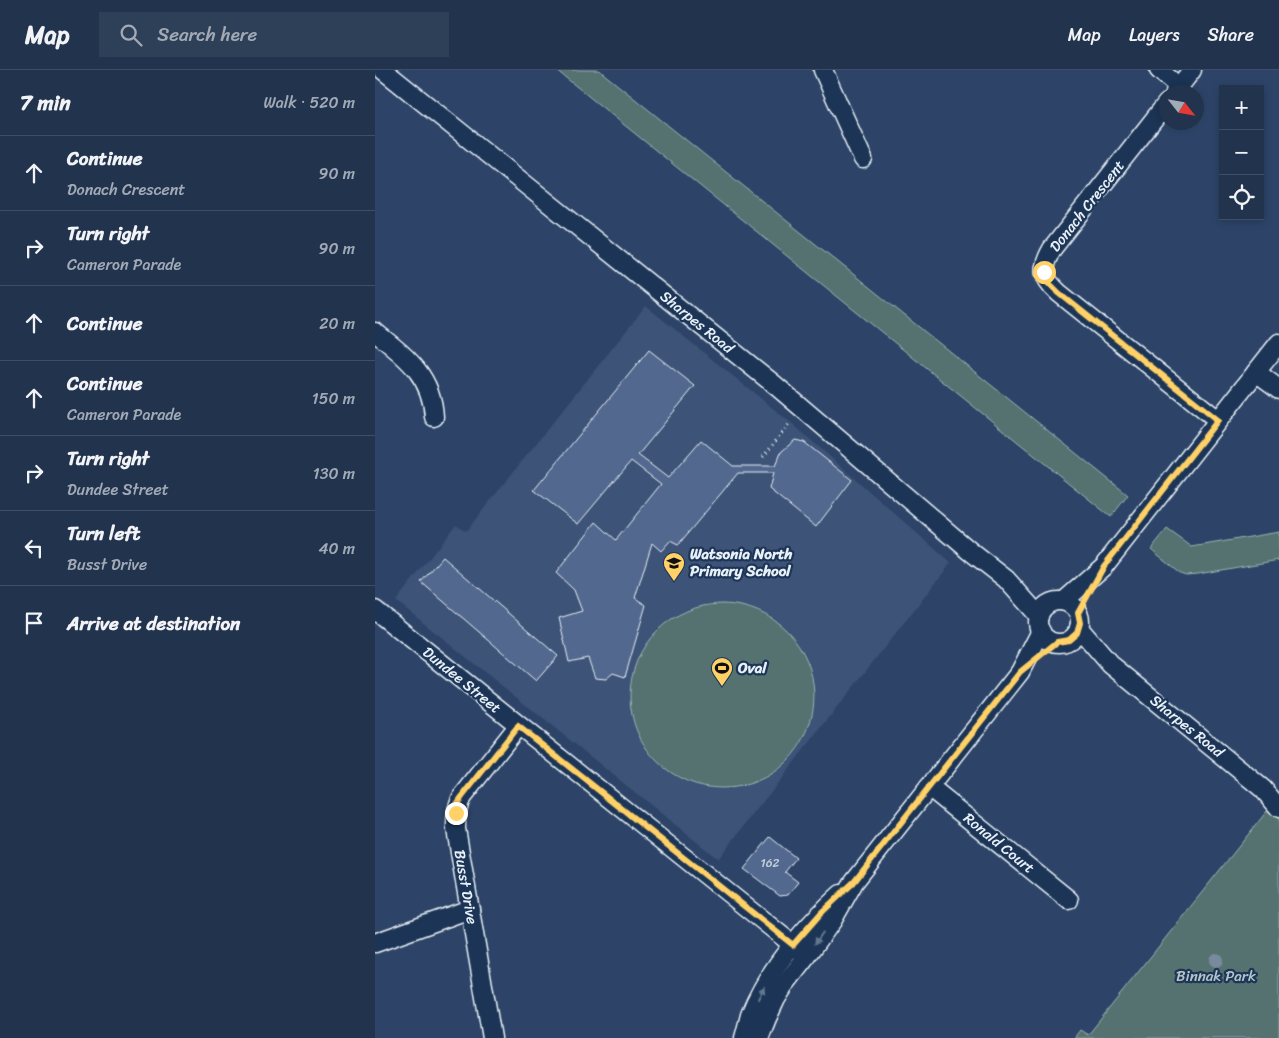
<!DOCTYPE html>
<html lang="en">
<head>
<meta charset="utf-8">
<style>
	:root { --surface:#22334e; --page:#2e3f58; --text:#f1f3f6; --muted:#a2aab6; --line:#3f4e66 }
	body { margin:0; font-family:Sriracha,sans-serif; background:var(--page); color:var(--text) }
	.controls { position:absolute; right:15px; top:15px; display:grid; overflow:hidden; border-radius:0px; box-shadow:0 2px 8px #0003 }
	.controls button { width:45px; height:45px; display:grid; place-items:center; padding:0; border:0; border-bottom:1px solid var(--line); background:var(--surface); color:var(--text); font:25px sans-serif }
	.compass { position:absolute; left:784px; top:15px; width:45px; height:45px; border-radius:50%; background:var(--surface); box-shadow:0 2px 8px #0003; rotate:121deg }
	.stop { position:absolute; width:15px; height:15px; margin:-11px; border:4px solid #ffd166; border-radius:50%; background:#fff }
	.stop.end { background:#ffd166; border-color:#fff; box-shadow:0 1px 5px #0008 }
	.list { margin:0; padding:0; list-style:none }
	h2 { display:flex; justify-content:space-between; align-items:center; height:65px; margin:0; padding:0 20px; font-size:21px }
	h2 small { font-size:16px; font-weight:400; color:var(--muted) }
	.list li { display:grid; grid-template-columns:32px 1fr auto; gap:15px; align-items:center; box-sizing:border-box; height:75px; padding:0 20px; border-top:1px solid var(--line) }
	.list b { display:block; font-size:19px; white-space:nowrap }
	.list p { margin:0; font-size:16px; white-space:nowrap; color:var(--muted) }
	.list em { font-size:16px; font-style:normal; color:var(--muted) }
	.icon { flex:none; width:28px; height:28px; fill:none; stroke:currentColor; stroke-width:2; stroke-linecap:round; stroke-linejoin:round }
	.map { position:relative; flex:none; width:904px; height:968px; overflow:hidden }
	header { display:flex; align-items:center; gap:30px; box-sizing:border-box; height:70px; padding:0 25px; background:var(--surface); border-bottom:1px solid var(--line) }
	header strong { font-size:24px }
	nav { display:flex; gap:28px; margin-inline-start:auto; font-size:18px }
	.search { width:350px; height:45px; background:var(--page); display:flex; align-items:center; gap:12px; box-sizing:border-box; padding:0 18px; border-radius:0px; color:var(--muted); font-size:19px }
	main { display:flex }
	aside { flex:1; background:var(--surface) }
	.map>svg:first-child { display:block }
</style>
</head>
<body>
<header>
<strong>Map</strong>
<div class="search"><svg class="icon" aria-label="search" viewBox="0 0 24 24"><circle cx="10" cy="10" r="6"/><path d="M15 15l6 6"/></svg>Search here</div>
<nav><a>Map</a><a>Layers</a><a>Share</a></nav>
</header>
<main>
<aside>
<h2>7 min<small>Walk · 520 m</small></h2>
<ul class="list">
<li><svg class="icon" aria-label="ahead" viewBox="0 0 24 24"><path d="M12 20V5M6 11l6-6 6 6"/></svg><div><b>Continue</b><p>Donach Crescent</p></div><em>90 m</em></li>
<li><svg class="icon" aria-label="right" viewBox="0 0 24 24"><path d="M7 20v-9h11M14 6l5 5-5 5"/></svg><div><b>Turn right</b><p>Cameron Parade</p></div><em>90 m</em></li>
<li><svg class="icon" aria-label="ahead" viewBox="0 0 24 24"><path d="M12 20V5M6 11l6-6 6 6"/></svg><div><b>Continue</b></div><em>20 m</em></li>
<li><svg class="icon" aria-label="ahead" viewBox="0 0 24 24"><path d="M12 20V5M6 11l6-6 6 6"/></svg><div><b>Continue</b><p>Cameron Parade</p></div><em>150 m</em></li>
<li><svg class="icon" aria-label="right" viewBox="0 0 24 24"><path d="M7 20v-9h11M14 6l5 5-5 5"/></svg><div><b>Turn right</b><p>Dundee Street</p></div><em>130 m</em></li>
<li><svg class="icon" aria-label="left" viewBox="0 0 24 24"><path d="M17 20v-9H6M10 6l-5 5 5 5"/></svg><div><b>Turn left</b><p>Busst Drive</p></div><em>40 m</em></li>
<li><svg class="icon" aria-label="arrive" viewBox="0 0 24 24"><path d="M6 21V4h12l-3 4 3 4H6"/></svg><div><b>Arrive at destination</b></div></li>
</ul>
</aside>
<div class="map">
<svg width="904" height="968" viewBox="0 0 904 968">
	<rect width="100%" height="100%" fill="#2d4468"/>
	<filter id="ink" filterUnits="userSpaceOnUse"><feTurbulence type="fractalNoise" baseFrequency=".02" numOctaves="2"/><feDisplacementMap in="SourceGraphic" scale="10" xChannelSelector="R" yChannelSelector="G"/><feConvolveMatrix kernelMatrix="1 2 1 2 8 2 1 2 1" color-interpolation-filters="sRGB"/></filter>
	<g filter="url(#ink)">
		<polygon fill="#3c5277" points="271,236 420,356 576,493 343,789 21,531 81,454 91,461"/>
		<g fill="#547270" stroke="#9eb2b4">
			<polygon points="181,0 224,0 753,425 736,447"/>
			<polygon points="792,459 817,477 904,462 904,490 823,504 811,505 805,503 776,479"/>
			<circle cx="347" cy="626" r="92"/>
			<polygon points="904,726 904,968 699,968 705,960 713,965"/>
		</g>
		<g fill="#53688f" stroke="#e8f1f8">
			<polygon points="274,280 320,316 263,385 293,408 326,370 358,396 400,396 406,382 420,370 429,372 477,410 441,457 394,419 398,403 363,403 303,475 295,471 286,481 277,473 260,528 271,535 250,607 238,603 231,609 220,608 213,588 194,592 184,548 207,541 199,520 181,503 221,452 241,470 286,414 256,391 203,454 159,420"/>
			<polygon points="68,487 183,586 161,611 46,512"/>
			<polygon points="395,767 421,788 410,802 423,812 413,825 405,826 369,799"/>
		</g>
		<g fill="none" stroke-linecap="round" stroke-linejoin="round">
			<g stroke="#e8f1f8" stroke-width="21">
				<g id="minor">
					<polyline points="8,0 400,315 595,481 631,509 664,546"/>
					<polyline points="448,0 488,89"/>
					<polyline points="784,0 804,17"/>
					<polyline points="800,22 817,0"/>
					<path d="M792 33 677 179C665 200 667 207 684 223L843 350"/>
					<path d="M0 262C30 286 57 305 59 347"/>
					<polyline points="881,302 904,319"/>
					<polyline points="689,531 729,496 904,273"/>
					<circle cx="684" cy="552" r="21"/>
					<polyline points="0,540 432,886"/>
					<polyline points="704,558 735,594 888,719 904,738"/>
					<polyline points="554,717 694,830"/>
					<polyline points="0,873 95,839"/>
					<path d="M117 968 81 759C81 747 81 738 87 727L143 656"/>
					<path d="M369 968C371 961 373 953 375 945 393 899 430 857 466 824"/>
					<polyline points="384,968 392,948 401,929 411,913 432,886 457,851 479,812 645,602 666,561"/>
				</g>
			</g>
			<polyline stroke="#e8f1f8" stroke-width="3" stroke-dasharray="1 4" stroke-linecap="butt" points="388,387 415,353"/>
			<use href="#minor" stroke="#1d3557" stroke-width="18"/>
		</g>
		<circle fill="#778b9d" cx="841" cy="890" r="7"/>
		<defs><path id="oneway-solid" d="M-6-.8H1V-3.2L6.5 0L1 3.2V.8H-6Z" transform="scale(1.25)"/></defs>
		<g fill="#64778f">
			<use href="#oneway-solid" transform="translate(444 868) rotate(125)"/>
			<use href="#oneway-solid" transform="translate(386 923) rotate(-63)"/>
		</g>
	</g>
	<g fill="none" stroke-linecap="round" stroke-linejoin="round" filter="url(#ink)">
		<polyline stroke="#ffd166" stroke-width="6" points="81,743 82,734 87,727 143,656 418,875 446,843 479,812 645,602 682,572 694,570 702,563 705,553 703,543 729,496 843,350 684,223 675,214 669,202"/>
	</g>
	<defs>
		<g id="school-pin" transform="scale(1.125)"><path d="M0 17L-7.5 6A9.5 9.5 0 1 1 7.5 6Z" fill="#ffd166" stroke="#1d3557"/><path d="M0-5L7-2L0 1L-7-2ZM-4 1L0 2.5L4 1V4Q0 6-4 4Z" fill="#111"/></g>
		<g id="stadium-pin" transform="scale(1.125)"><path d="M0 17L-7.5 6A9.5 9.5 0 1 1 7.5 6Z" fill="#ffd166" stroke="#1d3557"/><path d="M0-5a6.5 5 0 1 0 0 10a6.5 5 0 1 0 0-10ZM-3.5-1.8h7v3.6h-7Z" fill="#111"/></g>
	</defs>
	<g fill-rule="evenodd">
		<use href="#school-pin" x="299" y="493"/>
		<use href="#stadium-pin" x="347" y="598"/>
	</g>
	<g text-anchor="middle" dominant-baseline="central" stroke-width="4.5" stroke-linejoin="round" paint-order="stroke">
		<g font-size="12" fill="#c3cfde">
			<text x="395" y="793">162</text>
		</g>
		<g font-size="15" fill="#e8f1f8" stroke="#1d3557">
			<text transform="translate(712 136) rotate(-52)">Donach Crescent</text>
			<text transform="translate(322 252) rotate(39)">Sharpes Road</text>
			<text transform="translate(87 610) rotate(39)">Dundee Street</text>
			<text transform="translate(812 656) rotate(39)">Sharpes Road</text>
			<text transform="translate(624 773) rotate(39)">Ronald Court</text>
			<text transform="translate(91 817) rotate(80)">Busst Drive</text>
		</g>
		<g font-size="15" font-weight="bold" fill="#e8f1f8" stroke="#1d3557" text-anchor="start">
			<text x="315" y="484">Watsonia North<tspan x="315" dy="17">Primary School</tspan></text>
			<text x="363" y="598">Oval</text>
		</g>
		<g font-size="15" fill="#b4c5c8" stroke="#1d3557">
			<text x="841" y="906">Binnak Park</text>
		</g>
	</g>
</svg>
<div class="controls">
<button>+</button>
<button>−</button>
<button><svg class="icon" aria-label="locate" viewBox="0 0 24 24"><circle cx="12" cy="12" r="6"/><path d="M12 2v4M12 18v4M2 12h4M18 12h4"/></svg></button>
</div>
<svg class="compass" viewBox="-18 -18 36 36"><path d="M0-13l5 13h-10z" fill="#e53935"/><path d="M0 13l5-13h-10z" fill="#a2aab6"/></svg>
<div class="stop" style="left:669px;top:202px"></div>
<div class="stop end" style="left:81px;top:743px"></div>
</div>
</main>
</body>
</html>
